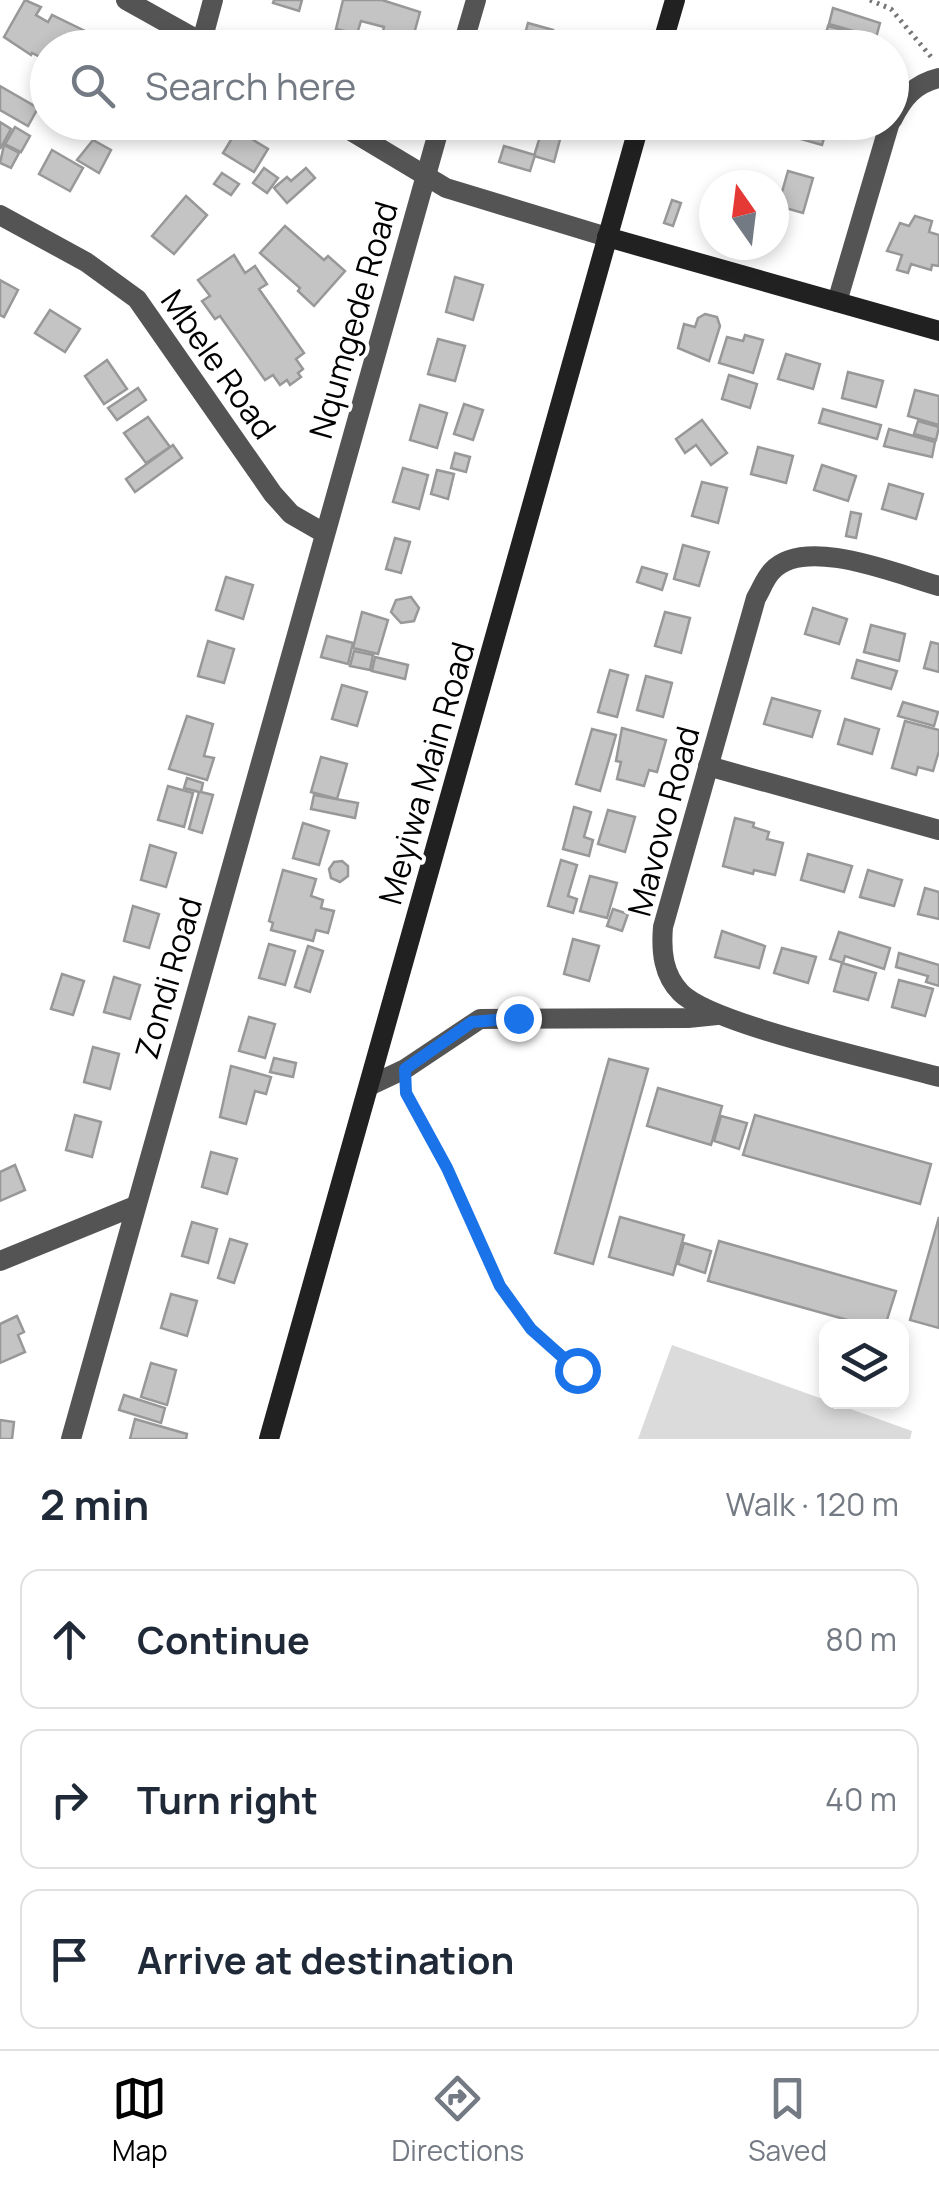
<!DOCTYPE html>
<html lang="en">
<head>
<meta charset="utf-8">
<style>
	:root { --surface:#fff; --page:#f2f2f3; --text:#1f2937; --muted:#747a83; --line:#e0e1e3; --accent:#000 }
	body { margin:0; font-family:Manrope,sans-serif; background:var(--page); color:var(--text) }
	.controls { position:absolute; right:30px; bottom:30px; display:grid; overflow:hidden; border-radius:20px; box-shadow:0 5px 15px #0003 }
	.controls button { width:90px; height:90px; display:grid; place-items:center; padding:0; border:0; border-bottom:2px solid var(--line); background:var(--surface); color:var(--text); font:50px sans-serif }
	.compass { position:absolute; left:699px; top:170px; width:90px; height:90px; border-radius:50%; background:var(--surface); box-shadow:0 5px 15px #0003; rotate:346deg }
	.stop { position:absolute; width:30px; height:30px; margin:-22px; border:8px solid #1a73e8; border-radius:50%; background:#fff }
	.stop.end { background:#1a73e8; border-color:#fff; box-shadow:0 2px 10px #0008 }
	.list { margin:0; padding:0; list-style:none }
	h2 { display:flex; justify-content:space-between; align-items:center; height:130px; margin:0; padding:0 40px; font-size:42px }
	h2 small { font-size:32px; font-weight:400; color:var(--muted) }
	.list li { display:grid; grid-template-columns:65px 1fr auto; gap:30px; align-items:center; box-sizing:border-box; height:140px; margin:0 20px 20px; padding:0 20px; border:2px solid var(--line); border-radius:20px }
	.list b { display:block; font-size:38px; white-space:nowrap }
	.list em { font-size:32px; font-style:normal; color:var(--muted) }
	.icon { flex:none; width:55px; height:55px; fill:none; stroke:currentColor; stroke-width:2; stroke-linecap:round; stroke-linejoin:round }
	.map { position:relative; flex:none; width:939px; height:1439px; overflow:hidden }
	.search { position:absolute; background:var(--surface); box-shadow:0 5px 15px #0003; left:30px; right:30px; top:30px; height:110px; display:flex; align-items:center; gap:25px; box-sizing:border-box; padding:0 35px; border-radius:55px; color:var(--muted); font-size:38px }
	.sheet { height:610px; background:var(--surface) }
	nav { display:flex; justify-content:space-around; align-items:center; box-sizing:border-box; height:140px; border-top:2px solid var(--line); background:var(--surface); font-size:28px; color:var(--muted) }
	nav a { display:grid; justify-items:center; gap:5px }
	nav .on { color:var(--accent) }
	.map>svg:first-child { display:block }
</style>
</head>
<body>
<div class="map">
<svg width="939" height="1439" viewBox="0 0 939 1439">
	<rect width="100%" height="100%" fill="#fff"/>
	<polygon fill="#dbdbdb" points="672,1345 912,1431 910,1439 638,1439"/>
	<g fill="#c4c4c4" stroke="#989898" stroke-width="2.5">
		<polygon points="25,0 41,7 36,15 48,22 52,15 87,32 78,48 48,48 48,61 32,53 31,55 4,37"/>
		<polygon points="274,0 302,0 299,11 273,3"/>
		<polygon points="343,0 382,0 420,12 410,48 379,47 384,27 361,21 357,34 336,29"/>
		<polygon points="833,8 880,23 874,45 859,41 861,33 829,24"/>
		<polygon points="528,23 553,30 549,48 521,48"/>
		<polygon points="828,26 855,33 851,48 822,48"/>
		<polygon points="0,86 38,108 28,126 0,110"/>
		<polygon points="0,122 11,129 0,149"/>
		<polygon points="171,122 202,122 194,136"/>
		<polygon points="802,122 829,122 822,145 797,138"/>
		<polygon points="15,127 30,136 21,152 5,144"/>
		<polygon points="543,127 562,132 554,162 534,156"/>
		<polygon points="237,130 268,149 254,172 223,153"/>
		<polygon points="93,140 111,150 99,173 77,160"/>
		<polygon points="4,145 19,153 11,168 0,163"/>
		<polygon points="504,146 535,155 530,171 499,162"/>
		<polygon points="52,150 83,168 70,191 39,174"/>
		<polygon points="264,168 278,178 267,193 253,183"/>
		<polygon points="306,168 315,178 287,203 274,188 287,177 291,181"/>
		<polygon points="788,171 813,178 803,213 778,206"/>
		<polygon points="222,173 239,184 231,195 214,184"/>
		<polygon points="186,196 207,215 174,254 152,236"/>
		<polygon points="672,200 681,203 673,226 664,223"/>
		<polygon points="915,216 932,221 929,232 939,235 939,266 932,265 931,270 911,264 908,273 897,270 902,255 887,251 900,223 909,226"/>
		<polygon points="285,226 324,260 328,256 345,271 314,306 298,291 300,288 260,253"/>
		<polygon points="234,255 245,273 255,266 267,284 259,289 304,353 296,359 303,369 298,373 301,377 290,385 287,380 280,385 273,375 265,380 220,316 215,319 202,301 210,296 198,280"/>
		<polygon points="455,277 483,285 473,320 446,312"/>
		<polygon points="0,280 18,290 4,317 0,315"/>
		<polygon points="50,310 80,329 65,352 35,333"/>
		<polygon points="705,314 717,317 720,326 709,361 678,348 684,324 695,327 698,318"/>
		<polygon points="745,335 763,340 753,373 719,363 727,337 743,341"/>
		<polygon points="438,339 465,346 455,381 428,374"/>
		<polygon points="786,354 820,364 813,389 778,379"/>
		<polygon points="107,360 127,389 104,404 85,376"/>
		<polygon points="848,372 883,381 876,407 842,398"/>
		<polygon points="729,375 757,384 750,408 722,399"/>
		<polygon points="138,388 146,400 117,420 108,408"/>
		<polygon points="915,390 939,396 939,425 908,416"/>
		<polygon points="464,404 483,410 473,440 454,434"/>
		<polygon points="420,405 447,413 437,448 410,440"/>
		<polygon points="823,409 881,425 877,439 819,423"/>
		<polygon points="148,417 170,447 146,463 124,433"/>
		<polygon points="702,420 727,453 711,465 696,445 685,453 676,439"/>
		<polygon points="918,421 939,427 936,440 914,434"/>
		<polygon points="889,429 935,442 932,457 884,446"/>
		<polygon points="173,445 182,458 135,492 126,479"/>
		<polygon points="758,447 793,456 786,483 751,474"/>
		<polygon points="455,453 470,457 466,472 451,468"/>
		<polygon points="822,465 856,476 848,501 814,490"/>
		<polygon points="403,468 428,475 419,509 393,502"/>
		<polygon points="437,470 454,474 448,499 431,494"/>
		<polygon points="702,482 727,488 718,523 692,516"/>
		<polygon points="889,484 923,494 916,519 882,509"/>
		<polygon points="851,512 861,514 856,538 846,536"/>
		<polygon points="395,538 410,542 401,573 386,569"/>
		<polygon points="683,545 709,552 699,586 674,579"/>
		<polygon points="642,567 667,574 662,590 637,582"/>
		<polygon points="226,577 253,585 243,619 216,610"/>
		<polygon points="411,597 419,608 414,621 401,623 391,612 396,600"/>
		<polygon points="813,608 847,619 839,644 805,634"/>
		<polygon points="362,612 388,620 378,654 353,648"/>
		<polygon points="665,612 690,618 681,653 655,646"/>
		<polygon points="871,625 905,634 899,661 864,652"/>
		<polygon points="327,636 353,643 348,664 321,657"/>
		<polygon points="208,641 234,649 224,683 198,676"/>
		<polygon points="931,642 939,644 939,672 924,668"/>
		<polygon points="354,651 373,655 370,670 350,666"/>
		<polygon points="375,657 408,665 405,679 372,671"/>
		<polygon points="857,660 897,671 891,689 852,678"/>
		<polygon points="610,670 628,675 617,717 598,712"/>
		<polygon points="646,676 672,683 663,717 637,710"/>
		<polygon points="342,685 367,692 357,726 332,719"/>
		<polygon points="772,698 820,711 812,737 764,724"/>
		<polygon points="903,702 938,712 934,726 898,716"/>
		<polygon points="187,716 213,724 204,756 214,758 207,780 169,769"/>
		<polygon points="845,719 879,729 872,754 838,744"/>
		<polygon points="905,721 939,730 939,751 933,771 918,767 916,775 892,768"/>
		<polygon points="622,728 666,740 657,772 649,770 644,786 617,779 621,762 616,761"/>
		<polygon points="592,729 616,735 600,791 576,784"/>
		<polygon points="321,757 347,764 337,799 311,792"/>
		<polygon points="187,778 203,783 201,792 213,795 202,833 189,829 199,792 184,788"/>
		<polygon points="168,786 193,793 184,827 158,820"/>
		<polygon points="314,795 358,803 355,818 311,809"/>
		<polygon points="574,807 591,812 584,837 593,840 589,856 563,849"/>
		<polygon points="608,810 635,817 625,852 598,844"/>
		<polygon points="735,818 754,823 753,827 769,832 767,839 783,843 775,875 754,870 753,874 723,866"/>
		<polygon points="303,823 329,831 319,865 293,858"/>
		<polygon points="150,845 176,853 166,887 141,880"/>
		<polygon points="808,854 852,866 844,892 801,880"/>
		<polygon points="561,860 577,865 568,896 577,899 573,913 548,906"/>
		<polygon points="342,861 348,866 348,876 340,882 331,878 329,869 334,862"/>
		<polygon points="283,870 316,879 311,896 323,900 321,908 334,911 328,933 316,930 313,941 271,930 273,923 269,921"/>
		<polygon points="868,870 902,880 894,906 860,897"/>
		<polygon points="590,876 617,883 607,918 580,911"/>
		<polygon points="925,888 939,892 939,919 918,914"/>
		<polygon points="133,906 159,914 149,948 124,941"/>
		<polygon points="613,909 628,914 622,931 607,926"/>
		<polygon points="722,931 765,946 759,968 715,957"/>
		<polygon points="839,932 890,948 884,969 845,956 843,963 830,959"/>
		<polygon points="573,939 599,946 589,981 564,974"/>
		<polygon points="269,944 295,951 285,985 259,978"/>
		<polygon points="308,946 323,951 310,992 295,987"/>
		<polygon points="782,948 816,957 808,983 774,973"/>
		<polygon points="899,953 939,965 939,986 926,982 928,976 896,967"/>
		<polygon points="842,963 876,973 868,1000 834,991"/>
		<polygon points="62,974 84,981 73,1015 51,1009"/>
		<polygon points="114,977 140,985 130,1019 104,1012"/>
		<polygon points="899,980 933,989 925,1016 892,1007"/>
		<polygon points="249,1017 275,1024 265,1058 239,1051"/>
		<polygon points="93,1047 119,1054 110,1089 84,1082"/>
		<polygon points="274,1058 296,1063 293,1077 270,1072"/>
		<polygon points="609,1059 648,1069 593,1264 555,1253"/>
		<polygon points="231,1066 271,1077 266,1094 255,1091 246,1124 220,1117"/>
		<polygon points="658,1088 722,1106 711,1145 647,1126"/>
		<polygon points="75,1115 101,1122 92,1157 66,1150"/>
		<polygon points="755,1115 931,1164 920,1204 743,1155"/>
		<polygon points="721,1116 747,1123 739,1149 714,1141"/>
		<polygon points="211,1152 237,1159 227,1194 202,1187"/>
		<polygon points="15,1165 25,1190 0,1201 0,1172"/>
		<polygon points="620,1217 684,1235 673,1275 609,1257"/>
		<polygon points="939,1217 939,1328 910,1320"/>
		<polygon points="192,1222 217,1229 208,1263 182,1256"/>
		<polygon points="230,1239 247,1244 234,1283 218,1278"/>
		<polygon points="719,1241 896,1291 885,1326 869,1326 708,1281"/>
		<polygon points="684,1243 711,1251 705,1273 678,1264"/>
		<polygon points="171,1294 197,1301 187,1336 161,1328"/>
		<polygon points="17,1316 24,1332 18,1335 25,1352 0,1363 0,1324"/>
		<polygon points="151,1363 176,1370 167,1405 141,1397"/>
		<polygon points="124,1395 165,1408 161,1423 119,1410"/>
		<polygon points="135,1419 187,1434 186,1439 130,1439"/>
		<polygon points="0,1420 14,1422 12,1439 0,1439"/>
	</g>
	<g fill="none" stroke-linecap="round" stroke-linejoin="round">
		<g stroke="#767676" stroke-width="5" stroke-dasharray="2.5 5" stroke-linecap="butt">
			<polyline points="870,0 891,9 932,58"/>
			<polyline points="407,1092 447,1167 500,1286 531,1329 587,1381"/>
		</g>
		<g stroke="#545454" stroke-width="20">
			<polyline points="126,0 212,48"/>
			<polyline points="202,41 213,0"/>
			<polyline points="462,48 476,0"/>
			<path d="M892 120C903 98 914 84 939 78"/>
			<polyline points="336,122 446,188 607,237"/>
			<polyline points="0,215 86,262 137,299 273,494 291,514 324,533"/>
			<polyline points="837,302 890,122"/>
			<path d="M939 586C899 575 805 535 772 571 765 578 761 590 756 598L663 927C661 951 663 975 681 993 713 1025 886 1062 939 1077"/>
			<polyline points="708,766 939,830"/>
			<polyline points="369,1086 405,1069 480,1019 688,1018 717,1015"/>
			<polyline points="0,1261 135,1206"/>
			<polyline points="71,1439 441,122"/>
		</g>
		<g stroke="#212121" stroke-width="20">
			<polyline points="661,48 675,0"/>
			<polyline points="607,237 939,331"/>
			<polyline points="269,1439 640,122"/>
		</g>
	</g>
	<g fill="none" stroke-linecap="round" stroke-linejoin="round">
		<polyline stroke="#1a73e8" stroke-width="12" points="518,1018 472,1022 405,1069 406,1093 447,1168 500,1286 531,1329 577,1370"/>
	</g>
	<g text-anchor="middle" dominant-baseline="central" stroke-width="8" stroke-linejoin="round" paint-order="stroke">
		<g font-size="32" fill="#000" stroke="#fff">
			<text transform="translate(353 320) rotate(-74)">Nqumgede Road</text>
			<text transform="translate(219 364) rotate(55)">Mbele Road</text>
			<text transform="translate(426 773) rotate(-74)">Meyiwa Main Road</text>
			<text transform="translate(663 821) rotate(-75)">Mavovo Road</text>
			<text transform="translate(168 978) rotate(-74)">Zondi Road</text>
		</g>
	</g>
</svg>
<div class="controls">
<button><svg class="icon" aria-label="layers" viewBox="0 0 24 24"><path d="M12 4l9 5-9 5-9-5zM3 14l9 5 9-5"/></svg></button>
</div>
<svg class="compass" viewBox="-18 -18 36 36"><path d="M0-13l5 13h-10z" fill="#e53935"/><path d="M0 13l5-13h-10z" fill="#747a83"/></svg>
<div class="stop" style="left:577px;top:1370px"></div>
<div class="stop end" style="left:518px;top:1018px"></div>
<div class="search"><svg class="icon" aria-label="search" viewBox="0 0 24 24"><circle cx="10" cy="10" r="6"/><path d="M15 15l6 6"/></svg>Search here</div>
</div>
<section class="sheet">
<h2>2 min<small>Walk · 120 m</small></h2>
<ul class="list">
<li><svg class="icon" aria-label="ahead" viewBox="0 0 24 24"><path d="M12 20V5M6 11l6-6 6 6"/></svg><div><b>Continue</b></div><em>80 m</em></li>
<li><svg class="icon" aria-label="right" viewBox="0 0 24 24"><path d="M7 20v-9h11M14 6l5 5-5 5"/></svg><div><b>Turn right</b></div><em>40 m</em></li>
<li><svg class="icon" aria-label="arrive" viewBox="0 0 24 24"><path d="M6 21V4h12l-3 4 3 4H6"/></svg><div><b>Arrive at destination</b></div></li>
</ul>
</section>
<nav>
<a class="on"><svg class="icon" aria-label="map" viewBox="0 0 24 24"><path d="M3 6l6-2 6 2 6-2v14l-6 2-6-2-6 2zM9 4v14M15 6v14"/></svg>Map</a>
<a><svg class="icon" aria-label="directions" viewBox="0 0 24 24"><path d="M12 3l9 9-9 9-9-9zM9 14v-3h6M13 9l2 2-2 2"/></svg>Directions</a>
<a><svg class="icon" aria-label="saved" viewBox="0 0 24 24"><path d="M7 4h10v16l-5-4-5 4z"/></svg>Saved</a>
</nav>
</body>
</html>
